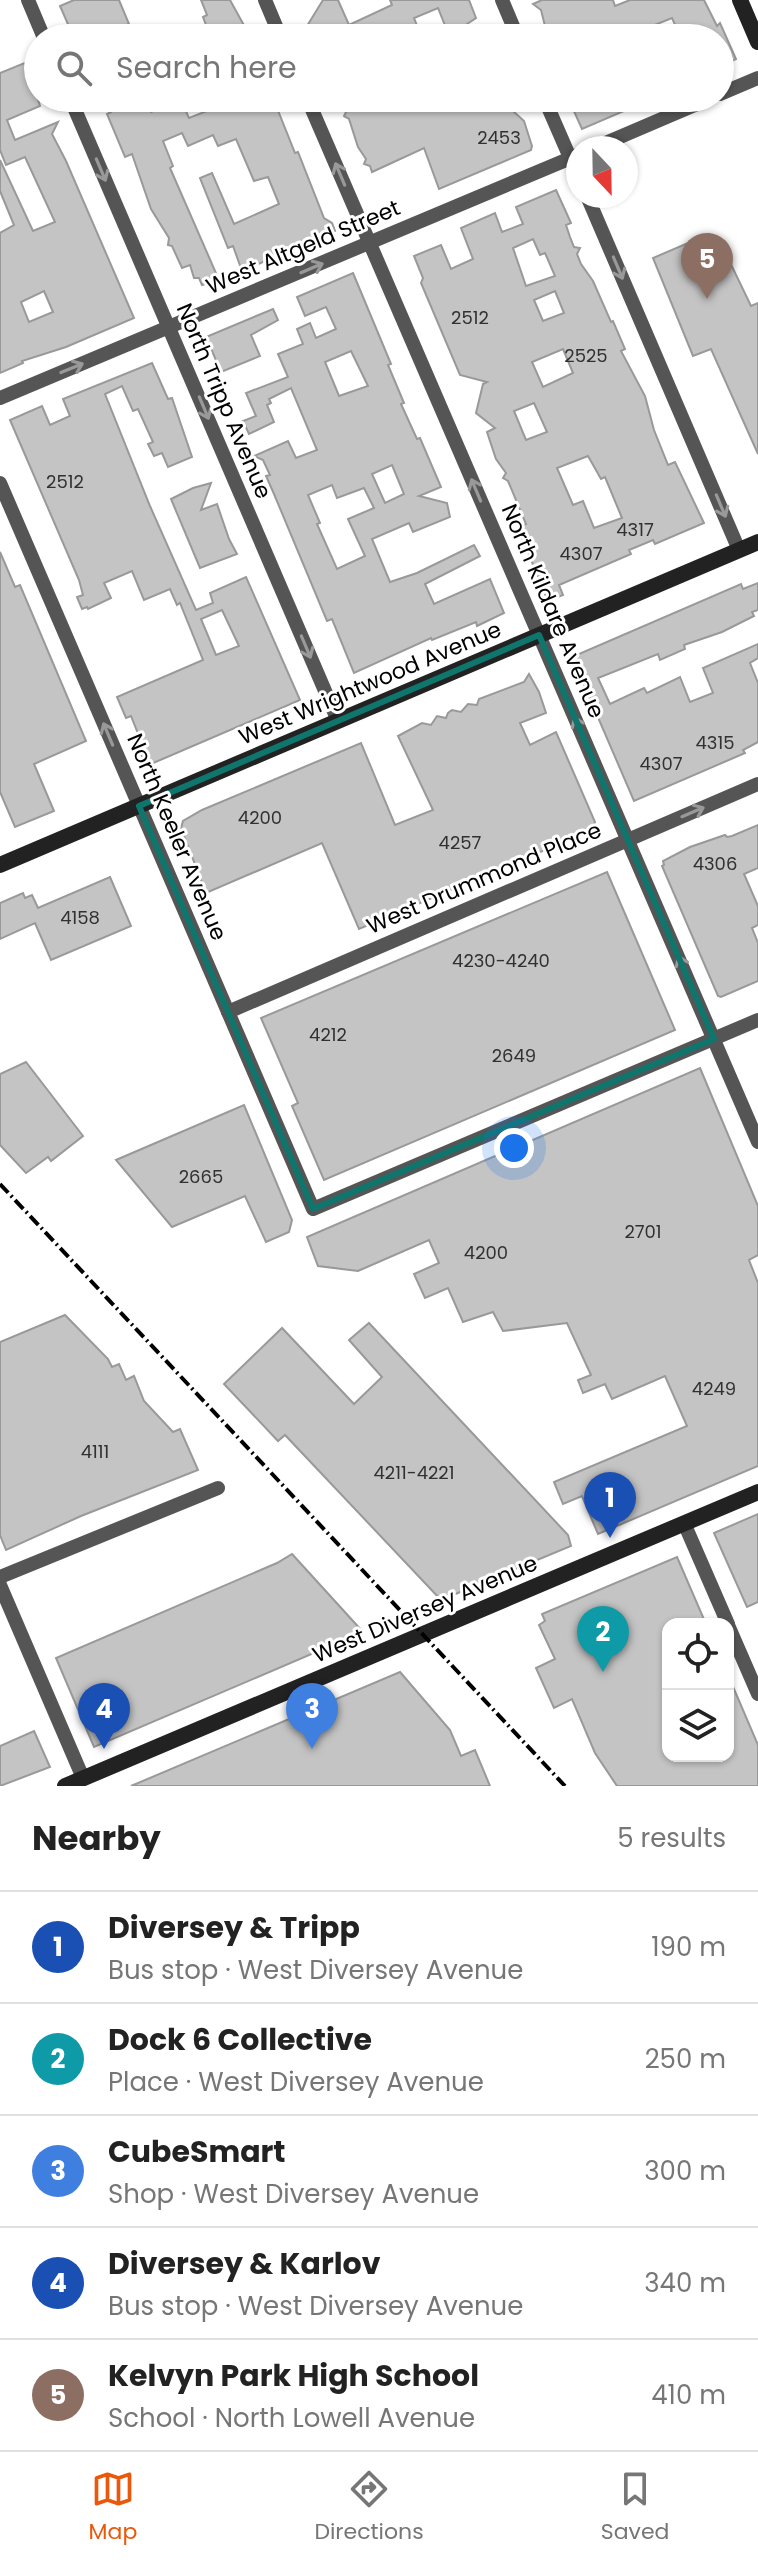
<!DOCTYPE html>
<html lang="en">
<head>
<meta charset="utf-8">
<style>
	:root { --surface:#fff; --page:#f6f6f6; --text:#222; --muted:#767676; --line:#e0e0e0; --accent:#ea580c }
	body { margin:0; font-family:Poppins,sans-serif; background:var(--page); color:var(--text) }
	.controls { position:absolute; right:24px; bottom:24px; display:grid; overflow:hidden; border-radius:16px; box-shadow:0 2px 6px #0004 }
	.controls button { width:72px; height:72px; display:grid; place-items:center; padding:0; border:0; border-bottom:2px solid var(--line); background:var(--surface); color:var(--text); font:40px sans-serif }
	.compass { position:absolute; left:566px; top:136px; width:72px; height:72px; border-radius:50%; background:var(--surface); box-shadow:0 2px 6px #0004; rotate:158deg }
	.you { position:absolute; left:514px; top:1148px; width:28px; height:28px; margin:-20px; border:6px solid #fff; border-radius:50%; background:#1a73e8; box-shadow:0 0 0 12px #1a73e833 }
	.badge { display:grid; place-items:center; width:52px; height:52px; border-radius:50%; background:var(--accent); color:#fff; font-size:26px; font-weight:700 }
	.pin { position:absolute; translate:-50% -66px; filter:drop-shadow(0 2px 4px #0008) }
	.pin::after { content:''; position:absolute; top:42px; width:28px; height:24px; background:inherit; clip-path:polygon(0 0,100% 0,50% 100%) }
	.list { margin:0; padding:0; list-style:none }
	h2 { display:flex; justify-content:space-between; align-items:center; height:104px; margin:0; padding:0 32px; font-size:34px }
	h2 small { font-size:26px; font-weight:400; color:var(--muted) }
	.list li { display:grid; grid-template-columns:52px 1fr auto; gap:24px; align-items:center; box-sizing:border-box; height:112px; padding:0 32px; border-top:2px solid var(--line) }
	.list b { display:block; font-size:30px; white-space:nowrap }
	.list p { margin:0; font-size:26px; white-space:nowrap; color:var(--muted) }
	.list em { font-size:26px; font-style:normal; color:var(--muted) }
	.icon { flex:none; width:44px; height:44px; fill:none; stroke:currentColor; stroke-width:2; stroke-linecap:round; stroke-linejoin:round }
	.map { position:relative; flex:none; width:758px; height:1786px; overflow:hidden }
	.search { position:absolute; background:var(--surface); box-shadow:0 2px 6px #0004; left:24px; right:24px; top:24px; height:88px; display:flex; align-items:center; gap:20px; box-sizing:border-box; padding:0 28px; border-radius:44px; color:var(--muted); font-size:30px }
	.sheet { height:664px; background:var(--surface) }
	nav { display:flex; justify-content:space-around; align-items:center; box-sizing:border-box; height:112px; border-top:2px solid var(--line); background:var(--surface); font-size:22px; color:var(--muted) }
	nav a { display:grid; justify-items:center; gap:4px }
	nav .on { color:var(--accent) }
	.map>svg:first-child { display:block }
</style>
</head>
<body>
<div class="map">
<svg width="758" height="1786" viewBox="0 0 758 1786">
	<rect width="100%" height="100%" fill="#fff"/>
	<g fill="#c4c4c4" stroke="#999" stroke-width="2" fill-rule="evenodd">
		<polygon points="74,0 119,0 129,24 114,30 117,38 74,38 60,6"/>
		<polygon points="201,0 230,0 251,38 211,38 203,17 207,15"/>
		<polygon points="323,0 338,0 349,25 392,5 390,0 469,0 476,18 467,24 473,38 450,38 438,8 414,18 422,38 377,38 374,31 354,38 312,38 307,26"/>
		<polygon points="542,0 613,0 615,6 630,0 704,0 717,26 720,23 736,59 720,67 720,38 690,38 695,36 694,33 681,38 672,18 652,26 657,38 614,38 610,30 590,38 560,38 545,26 541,10 533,4"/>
		<path d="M27 62 40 106 7 120 15 140 58 122 52 134 66 161 134 318 66 347 22 361 23 363 0 373V233L14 225 0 191V160L33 231 55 222 25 157 6 165 0 150V73ZM44 291 53 312 29 322 21 302Z"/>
		<polygon points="102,98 145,98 151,112 181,100 189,118 230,102 228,98 273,98 295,153 298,152 324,218 332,223 335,231 242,271 233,246 228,248 200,178 212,173 234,224 279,204 268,177 254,181 236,139 218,146 213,135 188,146 182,133 163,141 173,166 170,168 219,280 202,285 199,278 194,278 190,265 182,268 172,246 168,245 169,238 151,209 132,154 125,157 107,114 111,112"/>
		<polygon points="340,98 505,98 516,102 512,110 524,121 532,146 531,150 439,189 424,148 372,172 370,166 364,164 366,159 358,147 349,119 344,116 346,112"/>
		<polygon points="568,98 654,98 582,129"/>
		<path d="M556 190 571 223 566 225 570 237 574 247 580 248 577 254 581 264 593 281 611 322 613 321 625 349 621 351 645 396 654 430 668 465 675 462 704 523 655 544 653 540 629 550 631 554 559 585 563 595 551 600 547 599 518 528 526 524 508 481 503 478 506 473 496 459 487 432 495 428 476 413 483 384 487 382 460 375 421 283 423 278 414 256 441 245 451 269 473 259 461 228 495 213 502 232 523 224 516 207ZM533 239 540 255 545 253 555 276 526 286 513 248ZM555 291 564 313 543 321 534 300ZM563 349 573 373 543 387 532 362ZM534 403 547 432 526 440 514 411ZM588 456 601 479 605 477 622 518 594 528 583 501 573 505 557 468Z"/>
		<polygon points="709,234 719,259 727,256 751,306 758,303 758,454 711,349 693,356 653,258"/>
		<path d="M353 273 391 364 388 365 404 403 401 404 417 439 420 438 441 487 419 496 447 503 450 517 413 532 409 523 372 539 390 582 417 573 474 545 480 556 425 584 434 604 490 579 504 613 477 626 476 622 432 640 431 638 354 673 332 619 327 621 274 494 266 476 270 475 263 460 254 456 288 441 296 458 317 450 291 388 269 399 271 403 267 405 274 422 249 434 243 421 256 416 246 393 288 377 278 354 303 344 297 329 310 323 316 338 336 329 326 307 305 316 297 297ZM351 351 368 386 339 396 325 362ZM392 465 404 494 385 503 372 474ZM332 485 337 498 364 488 374 508 348 519 365 556 337 569 317 524 320 523 308 495Z"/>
		<polygon points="273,309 278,320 251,335 260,356 221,372 206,337"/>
		<path d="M152 363 168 399 172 398 192 457 168 467 162 453 154 456 148 444 153 442 138 409 133 411 122 386 105 394 150 506 196 610 213 603 210 593 246 577 300 700 151 764 147 754 142 756 137 746 142 744 131 716 126 718 117 697 203 660 180 603 177 605 170 589 144 600 132 571 104 583 111 598 88 609 87 607 82 609 77 597 83 595 79 580 10 420 42 406 50 425 70 416 63 399ZM222 610 239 646 216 655 201 619Z"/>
		<polygon points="211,483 201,510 217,504 229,539 237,554 200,568 171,499 193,488"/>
		<polygon points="0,552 15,587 20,585 86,741 34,764 54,811 15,827 0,792"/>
		<polygon points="758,583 758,610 752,612 754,616 722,632 684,645 685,649 660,660 658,654 598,678 610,704 644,688 647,693 680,677 690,702 713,693 703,668 758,644 758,658 750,663 758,683 758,742 743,750 745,753 634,801 572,657 741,584 743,589"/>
		<polygon points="529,674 539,692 546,713 520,723 530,745 556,732 595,822 592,830 359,929 322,843 206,893 181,828 183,821 202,810 361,743 395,825 433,810 398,736 422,723 431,725 437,716 446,718 448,713 452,710 461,712 468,704 477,705 479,699 524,682"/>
		<polygon points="758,825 758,868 744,874 758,906 758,925 752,928 758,943 758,981 721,997 718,996 662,866 664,865 663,861 690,847 725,835 727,837 732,836"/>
		<polygon points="607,872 675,1030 324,1180 292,1106 298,1103 261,1018"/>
		<polygon points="110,877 131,926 51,960 35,923 0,939 0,903 23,893 25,898 32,895 38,908"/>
		<polygon points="26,1062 83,1136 51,1161 48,1157 26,1173 0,1145 0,1074"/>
		<polygon points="700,1068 758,1206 758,1255 749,1260 758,1283 758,1466 598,1534 582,1496 563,1504 554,1482 687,1426 665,1376 612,1399 605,1384 583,1393 578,1380 591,1375 567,1323 503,1331 493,1312 463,1322 448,1288 425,1298 414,1274 439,1263 429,1240 358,1271 318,1266 307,1237"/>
		<polygon points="244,1105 292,1220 289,1232 266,1242 245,1196 172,1227 116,1160"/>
		<polygon points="65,1315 108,1359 112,1367 119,1364 126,1380 134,1376 144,1401 173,1432 180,1429 198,1470 81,1516 6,1550 0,1535 0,1342"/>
		<polygon points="369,1323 568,1535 571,1546 441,1600 285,1435 278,1441 224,1384 282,1328 354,1404 382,1377 349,1340"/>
		<polygon points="758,1514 758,1602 747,1607 714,1533"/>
		<polygon points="292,1554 363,1632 94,1747 56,1658 277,1563"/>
		<polygon points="677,1557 706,1624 668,1624 668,1756 728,1756 728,1675 758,1745 758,1786 617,1786 595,1753 572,1699 554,1708 536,1668 555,1659 539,1625 545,1621 542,1614"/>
		<polygon points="400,1672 450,1730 461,1756 475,1750 490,1786 131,1786"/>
		<polygon points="34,1731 50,1767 0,1786 0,1746"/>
	</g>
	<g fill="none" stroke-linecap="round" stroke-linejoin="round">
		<g stroke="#555" stroke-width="14">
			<polyline points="28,0 44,38"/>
			<polyline points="265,0 281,38"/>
			<polyline points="502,0 518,38"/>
			<polyline points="720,94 758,78"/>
			<polyline points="70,98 338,721"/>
			<polyline points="307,98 758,1142"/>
			<polyline points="544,98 578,176"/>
			<polyline points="594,148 711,98"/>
			<polyline points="587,196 739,550"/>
			<polyline points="0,398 578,155"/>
			<polyline points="0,483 313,1209 758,1020"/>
			<polyline points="228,1012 758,784"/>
			<polyline points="684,1523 728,1624"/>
			<polyline points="0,1577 218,1488"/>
			<polyline points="0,1585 83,1778"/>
			<polyline points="728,1625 758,1694"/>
		</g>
		<g stroke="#222" stroke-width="16">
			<polyline points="740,0 758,42"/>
			<polyline points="0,865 758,542"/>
			<polyline points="65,1786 758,1492"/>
		</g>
		<polyline stroke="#000" stroke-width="4" stroke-dasharray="12 4 2 4" stroke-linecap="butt" points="0,1184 565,1786"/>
	</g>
	<defs><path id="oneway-shaft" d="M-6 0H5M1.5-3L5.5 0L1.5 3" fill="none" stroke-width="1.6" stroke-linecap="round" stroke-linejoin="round" transform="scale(2)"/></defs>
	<g stroke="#999">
		<use href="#oneway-shaft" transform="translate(101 170) rotate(67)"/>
		<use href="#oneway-shaft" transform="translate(340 174) rotate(-113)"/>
		<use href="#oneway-shaft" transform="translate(312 268) rotate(-23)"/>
		<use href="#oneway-shaft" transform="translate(618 268) rotate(67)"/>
		<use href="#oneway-shaft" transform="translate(72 368) rotate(-22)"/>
		<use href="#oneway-shaft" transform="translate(204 408) rotate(67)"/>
		<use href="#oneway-shaft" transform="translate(476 490) rotate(-113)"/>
		<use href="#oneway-shaft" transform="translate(721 506) rotate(67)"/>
		<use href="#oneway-shaft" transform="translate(306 647) rotate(67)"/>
		<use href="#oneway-shaft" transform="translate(579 728) rotate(-113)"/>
		<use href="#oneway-shaft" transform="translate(108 734) rotate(-113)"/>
		<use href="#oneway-shaft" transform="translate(693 812) rotate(-23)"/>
		<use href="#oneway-shaft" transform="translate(683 967) rotate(-113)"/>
	</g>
	<path fill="none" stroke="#0f766e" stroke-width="6" stroke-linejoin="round" d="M539 635 714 1039 313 1209 139 806Z"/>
	<g text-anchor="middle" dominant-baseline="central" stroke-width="6" stroke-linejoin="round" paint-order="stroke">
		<g font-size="18" fill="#313131">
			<text x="499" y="137">2453</text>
			<text x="470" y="317">2512</text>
			<text x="586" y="355">2525</text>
			<text x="65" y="481">2512</text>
			<text x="635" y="529">4317</text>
			<text x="581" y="553">4307</text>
			<text x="715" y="742">4315</text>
			<text x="661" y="763">4307</text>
			<text x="260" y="817">4200</text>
			<text x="460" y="842">4257</text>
			<text x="715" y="863">4306</text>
			<text x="80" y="917">4158</text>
			<text x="501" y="960">4230-4240</text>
			<text x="328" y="1034">4212</text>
			<text x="514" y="1055">2649</text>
			<text x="201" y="1176">2665</text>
			<text x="643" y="1231">2701</text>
			<text x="486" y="1252">4200</text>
			<text x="714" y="1388">4249</text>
			<text x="95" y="1451">4111</text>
			<text x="414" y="1472">4211-4221</text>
		</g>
		<g font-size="22" fill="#000" stroke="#fff">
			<text transform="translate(303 247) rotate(-23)">West Altgeld Street</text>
			<text transform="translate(224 401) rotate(67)">North Tripp Avenue</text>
			<text transform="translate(553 611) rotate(67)">North Kildare Avenue</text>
			<text transform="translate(370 683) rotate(-23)">West Wrightwood Avenue</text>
			<text transform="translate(177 837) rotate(67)">North Keeler Avenue</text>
			<text transform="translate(484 878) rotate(-23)">West Drummond Place</text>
			<text transform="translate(425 1609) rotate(-23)">West Diversey Avenue</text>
		</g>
	</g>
</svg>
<div class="controls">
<button><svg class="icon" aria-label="locate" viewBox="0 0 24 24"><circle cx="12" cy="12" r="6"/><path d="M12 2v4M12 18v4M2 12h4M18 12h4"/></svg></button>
<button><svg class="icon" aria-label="layers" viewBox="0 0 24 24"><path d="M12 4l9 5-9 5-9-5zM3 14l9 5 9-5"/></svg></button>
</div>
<svg class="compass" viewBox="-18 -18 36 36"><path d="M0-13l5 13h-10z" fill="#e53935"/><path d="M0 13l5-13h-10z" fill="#767676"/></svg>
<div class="you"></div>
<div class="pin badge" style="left:610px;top:1538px;background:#1a4fb4">1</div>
<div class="pin badge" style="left:603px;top:1672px;background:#0f9aa8">2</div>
<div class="pin badge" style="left:312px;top:1749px;background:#3f7fe0">3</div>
<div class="pin badge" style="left:104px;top:1749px;background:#1a4fb4">4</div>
<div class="pin badge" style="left:707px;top:299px;background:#8d6e63">5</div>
<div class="search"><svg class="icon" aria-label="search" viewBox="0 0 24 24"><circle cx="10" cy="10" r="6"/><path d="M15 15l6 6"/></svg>Search here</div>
</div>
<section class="sheet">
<h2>Nearby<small>5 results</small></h2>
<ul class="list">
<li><span class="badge" style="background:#1a4fb4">1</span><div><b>Diversey &amp; Tripp</b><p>Bus stop · West Diversey Avenue</p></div><em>190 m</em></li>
<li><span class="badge" style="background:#0f9aa8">2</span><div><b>Dock 6 Collective</b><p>Place · West Diversey Avenue</p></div><em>250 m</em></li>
<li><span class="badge" style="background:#3f7fe0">3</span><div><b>CubeSmart</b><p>Shop · West Diversey Avenue</p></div><em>300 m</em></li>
<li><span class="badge" style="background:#1a4fb4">4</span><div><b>Diversey &amp; Karlov</b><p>Bus stop · West Diversey Avenue</p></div><em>340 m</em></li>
<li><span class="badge" style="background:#8d6e63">5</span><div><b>Kelvyn Park High School</b><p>School · North Lowell Avenue</p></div><em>410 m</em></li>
</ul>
</section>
<nav>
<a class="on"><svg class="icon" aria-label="map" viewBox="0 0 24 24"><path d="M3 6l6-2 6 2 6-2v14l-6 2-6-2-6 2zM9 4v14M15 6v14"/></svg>Map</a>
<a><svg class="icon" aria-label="directions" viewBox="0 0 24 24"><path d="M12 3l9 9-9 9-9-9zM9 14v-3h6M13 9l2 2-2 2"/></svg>Directions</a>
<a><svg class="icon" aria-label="saved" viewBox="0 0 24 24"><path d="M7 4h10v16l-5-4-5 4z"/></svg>Saved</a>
</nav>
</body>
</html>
